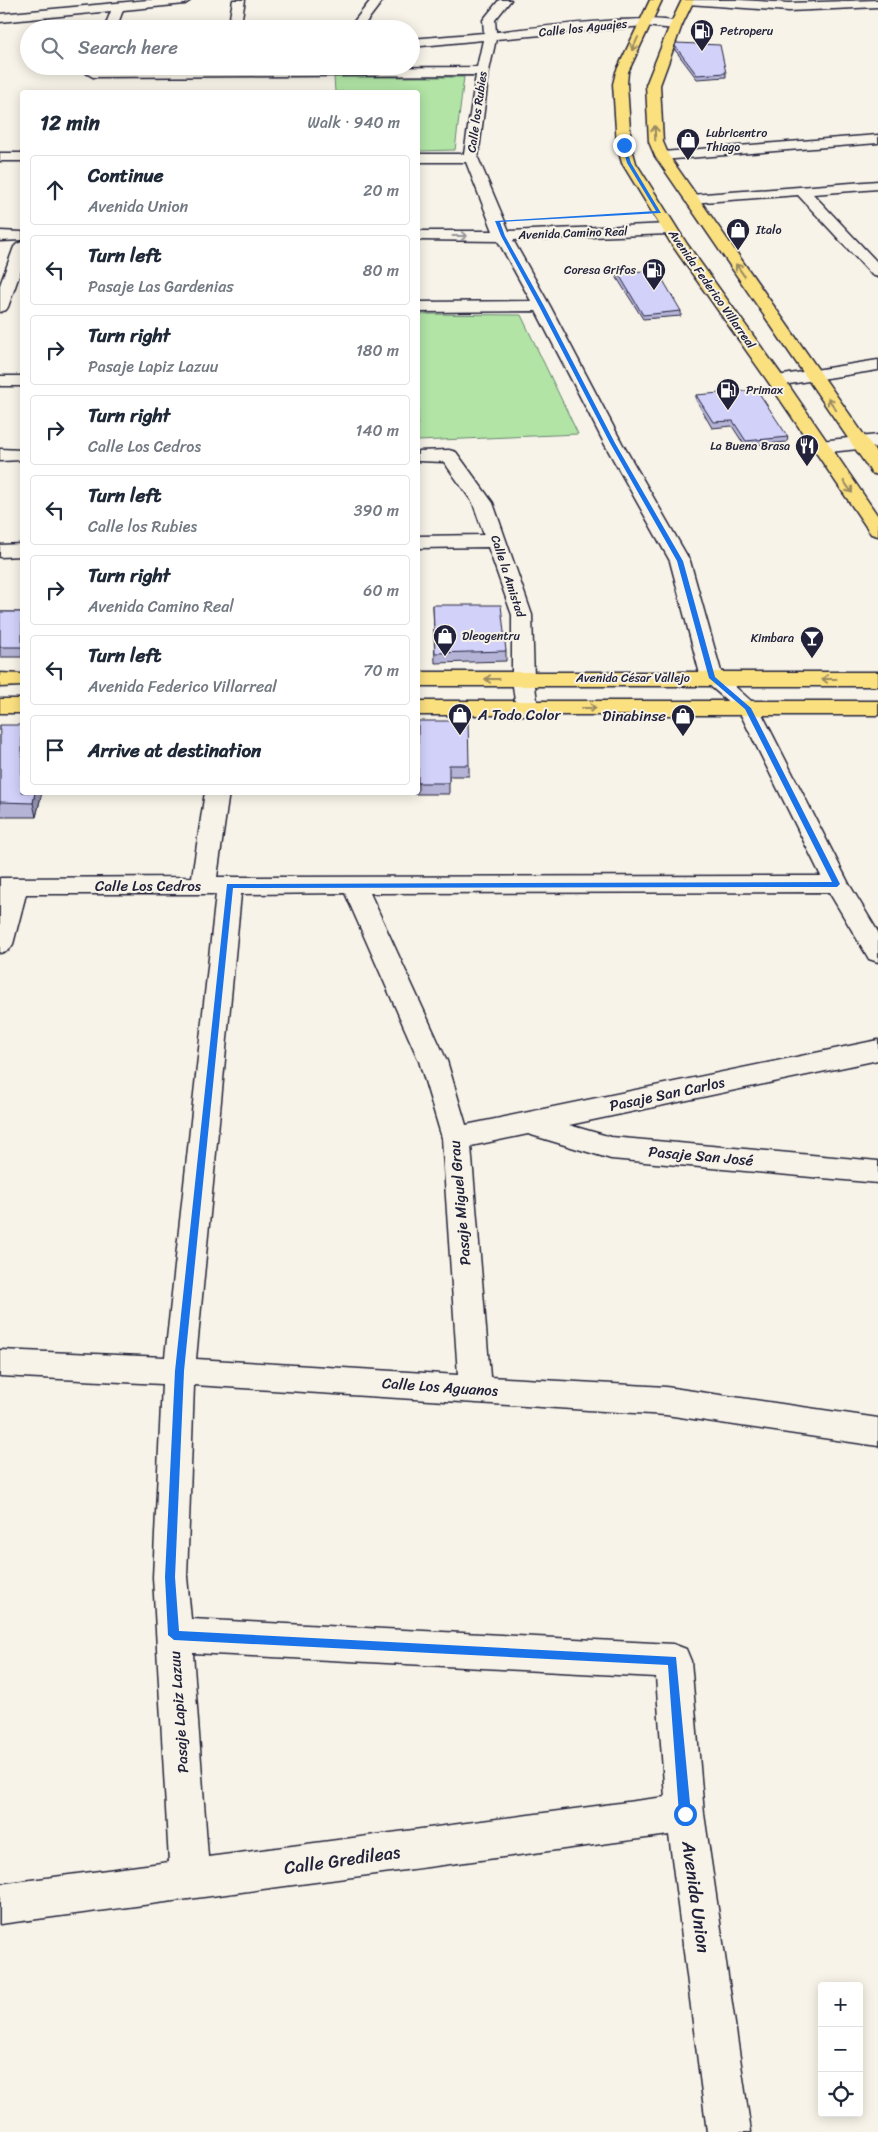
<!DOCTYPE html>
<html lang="en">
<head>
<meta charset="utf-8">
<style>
	:root { --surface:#fff; --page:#f2f2f3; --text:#1f2937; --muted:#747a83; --line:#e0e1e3 }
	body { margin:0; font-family:Sriracha,sans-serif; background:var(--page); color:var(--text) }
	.controls { position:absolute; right:15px; bottom:15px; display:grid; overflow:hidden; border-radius:5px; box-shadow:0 2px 12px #0003 }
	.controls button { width:45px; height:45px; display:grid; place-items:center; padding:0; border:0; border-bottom:1px solid var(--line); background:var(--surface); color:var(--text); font:25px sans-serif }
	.stop { position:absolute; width:15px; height:15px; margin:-11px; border:4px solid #1a73e8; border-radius:50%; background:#fff }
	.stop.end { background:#1a73e8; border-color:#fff; box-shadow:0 1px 5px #0008 }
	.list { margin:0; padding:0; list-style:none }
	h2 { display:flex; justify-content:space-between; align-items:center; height:65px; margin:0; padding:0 20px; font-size:21px }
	h2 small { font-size:16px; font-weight:400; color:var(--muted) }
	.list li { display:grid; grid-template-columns:32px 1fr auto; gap:15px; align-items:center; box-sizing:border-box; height:70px; margin:0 10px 10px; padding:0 10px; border:1px solid var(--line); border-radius:5px }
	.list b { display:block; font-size:19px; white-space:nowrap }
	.list p { margin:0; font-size:16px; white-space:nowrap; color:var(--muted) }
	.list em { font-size:16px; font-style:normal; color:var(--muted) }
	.icon { flex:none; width:28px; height:28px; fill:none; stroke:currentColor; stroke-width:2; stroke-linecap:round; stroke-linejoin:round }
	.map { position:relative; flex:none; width:878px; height:2132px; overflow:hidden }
	.search { position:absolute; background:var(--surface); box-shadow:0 2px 12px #0003; left:20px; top:20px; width:400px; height:55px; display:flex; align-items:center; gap:12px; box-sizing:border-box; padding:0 18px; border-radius:28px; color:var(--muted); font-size:19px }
	.panel { position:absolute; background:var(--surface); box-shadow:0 2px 12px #0003; left:20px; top:90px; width:400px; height:705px; border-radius:5px }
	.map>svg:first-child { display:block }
</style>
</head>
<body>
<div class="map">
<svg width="878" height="2132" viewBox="0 0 878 2132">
	<rect width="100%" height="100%" fill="#f7f3e8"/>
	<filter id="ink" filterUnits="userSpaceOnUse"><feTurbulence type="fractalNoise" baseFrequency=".02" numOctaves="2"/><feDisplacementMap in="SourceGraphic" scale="10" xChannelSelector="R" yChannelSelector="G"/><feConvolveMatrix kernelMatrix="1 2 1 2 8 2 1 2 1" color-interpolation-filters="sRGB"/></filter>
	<g filter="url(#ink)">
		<g fill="#b1e4a5" stroke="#6a8370">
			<polygon points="334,77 464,77 455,150 418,151 418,92 335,92"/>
			<polygon points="418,314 521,315 578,434 418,441"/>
		</g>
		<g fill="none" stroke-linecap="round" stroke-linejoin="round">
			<g stroke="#22223b" stroke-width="3">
				<g id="minor">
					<polygon points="148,0 191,0 185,4 123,10 116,29 104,29 111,11 0,22 0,14"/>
					<polygon points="233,0 245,0 240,29 228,29"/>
					<polygon points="371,0 383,0 361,29 348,29"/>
					<path d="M499 0H511L495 20 496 32C523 29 669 10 682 25L676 29 644 26 496 39 489 71 478 158 509 231 669 224 674 226 677 229 674 232 669 234 513 240 550 306 622 443 690 561 722 675 759 708 849 884 878 932V962L869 959 829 892 370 893 447 1061 466 1125 878 1040V1060L569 1125 611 1137 878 1161V1183L611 1159 528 1134 471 1146 490 1377 666 1387 878 1418V1446L666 1415 194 1385 187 1577 191 1619 673 1644 686 1649 691 1661 704 1814 751 2132H707L669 1835 0 1924V1884L169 1862 153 1577 162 1384 0 1376V1350L165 1357 216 894H26L13 944 9 950 0 953V878L192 877 205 792H229L217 877 821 876 739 711 701 678 670 561 604 443 536 311 418 312V302L531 301 498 241 418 240V231H493L466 162H418V154H464L476 75 93 77 86 73 93 69 477 67 483 40 411 47V39L484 33 483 20ZM345 893 419 1061 442 1138 458 1375 196 1359 241 894ZM193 1653 656 1677 665 1797 208 1857Z"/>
					<polygon points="682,0 740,0 789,3 878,0 878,7 789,11 688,4"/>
					<polygon points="878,135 878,143 662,160 657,159 655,156 657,153 662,152"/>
					<rect x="0" y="153" width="22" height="8"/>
					<polygon points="878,181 878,189 813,194 878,263 878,277 872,275 798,195 691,203 686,202 684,199 686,196 691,195"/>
					<polygon points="0,231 22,232 22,240 0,241"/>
					<polygon points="22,242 22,267 8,307 6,310 0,312 0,285 14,247 17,244"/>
					<polygon points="878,360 878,370 777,386 771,385 768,381 771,377 777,376"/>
					<rect x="0" y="376" width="22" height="10"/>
					<polygon points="878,435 878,447 820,453 813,451 811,447 813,443 820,441"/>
					<polygon points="0,449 22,450 22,460 0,461"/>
					<polygon points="449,450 456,452 493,503 532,615 534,679 538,708 535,713 527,715 519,713 516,708 512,679 512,615 488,547 418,548 418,536 484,535 473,503 444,462 418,461 418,451"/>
					<polygon points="22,544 22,556 0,557 0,545"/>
				</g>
			</g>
			<g stroke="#22223b" stroke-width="3">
				<g id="major">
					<polygon points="650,0 662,0 628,72 627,84 631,145 636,163 687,244 783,377 878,516 878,536 871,534 769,383 672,245 622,163 617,145 613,84 616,72"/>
					<polygon points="682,0 694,0 682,25 660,85 663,142 669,156 878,455 878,475 871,473 869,469 655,156 649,142 646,85 670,25"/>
					<rect x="418" y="672" width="460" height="14"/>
					<polygon points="0,673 22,674 22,686 0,687"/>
					<rect x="0" y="699" width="22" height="14"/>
					<rect x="418" y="701" width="460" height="14"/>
				</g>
			</g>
			<use href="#minor" fill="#f7f3e8" fill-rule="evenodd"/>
			<use href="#major" fill="#fbe080" fill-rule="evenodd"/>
		</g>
		<g fill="#b5b4d7" stroke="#22223b">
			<polygon points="675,46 726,73 726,77 697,79 675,50"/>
			<polygon points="618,273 681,311 681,316 643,319 617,278"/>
			<polygon points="696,395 788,437 787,442 745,446 732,426 712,428 696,400"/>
			<polygon points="433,605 506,651 506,661 435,663"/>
			<rect x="0" y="612" width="22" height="45"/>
			<polygon points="418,721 469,765 469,776 449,776 449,794 413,794 413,792 418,792"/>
			<polygon points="0,725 22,792 42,792 36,817 0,817"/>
		</g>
		<polygon fill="#9392af" stroke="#22223b" points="35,792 42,792 36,817 33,803"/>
		<g fill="#d2d1fa" stroke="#22223b">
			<polygon points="676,43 720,45 726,73 697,75 675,46"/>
			<polygon points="657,270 681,311 643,315 618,273"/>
			<polygon points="757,390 788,437 746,441 733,421 713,422 696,395"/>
			<polygon points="433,605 501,605 506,651 435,653"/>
			<rect x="0" y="612" width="22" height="35"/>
			<polygon points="418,721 468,721 469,765 449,765 449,783 418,783"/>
			<polygon points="0,725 22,725 22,792 35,792 33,803 0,802"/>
		</g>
		<defs><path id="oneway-shaft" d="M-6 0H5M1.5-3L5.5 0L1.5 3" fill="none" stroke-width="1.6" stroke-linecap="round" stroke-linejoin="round" transform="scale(1.25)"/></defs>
		<g stroke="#998a61">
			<use href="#oneway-shaft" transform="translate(635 44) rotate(114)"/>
			<use href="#oneway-shaft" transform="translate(655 133) rotate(-92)"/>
			<use href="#oneway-shaft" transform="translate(740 270) rotate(-125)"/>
			<use href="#oneway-shaft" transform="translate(832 404) rotate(-124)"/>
			<use href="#oneway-shaft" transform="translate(848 487) rotate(55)"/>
			<use href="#oneway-shaft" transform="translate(492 679) rotate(-180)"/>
			<use href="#oneway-shaft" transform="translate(829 679) rotate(-180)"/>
			<use href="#oneway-shaft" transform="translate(589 708)"/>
		</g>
		<use stroke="#97959a" href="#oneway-shaft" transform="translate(460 236)"/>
	</g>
	<polygon fill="#1a73e8" points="625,144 631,163 661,213 500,222 505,236 544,306 615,443 683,561 715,677 751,708 840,884 837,887 233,888 184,1371 175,1577 179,1631 676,1657 691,1814 689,1818 685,1820 681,1818 679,1814 668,1665 174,1640 168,1635 165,1577 175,1371 227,884 832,882 745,709 709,678 677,561 610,443 539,306 501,236 495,221 656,211 627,163 622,145"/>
	<defs>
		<g id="fuel-pin" transform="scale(1.25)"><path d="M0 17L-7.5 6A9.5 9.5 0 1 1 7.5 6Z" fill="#22223b" stroke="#f7f3e8"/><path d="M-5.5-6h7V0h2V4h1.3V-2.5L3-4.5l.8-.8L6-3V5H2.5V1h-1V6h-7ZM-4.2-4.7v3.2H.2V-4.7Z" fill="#fff"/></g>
		<g id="shop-pin" transform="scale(1.25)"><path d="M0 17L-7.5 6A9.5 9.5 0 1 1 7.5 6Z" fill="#22223b" stroke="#f7f3e8"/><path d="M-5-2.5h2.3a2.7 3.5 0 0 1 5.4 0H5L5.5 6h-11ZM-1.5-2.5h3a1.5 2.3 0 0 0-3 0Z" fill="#fff"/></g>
		<g id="restaurant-pin" transform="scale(1.25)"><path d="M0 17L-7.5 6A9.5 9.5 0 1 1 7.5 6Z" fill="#22223b" stroke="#f7f3e8"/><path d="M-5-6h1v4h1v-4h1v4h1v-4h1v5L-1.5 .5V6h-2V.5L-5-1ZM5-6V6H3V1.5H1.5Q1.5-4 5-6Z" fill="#fff"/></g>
		<g id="bar-pin" transform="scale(1.25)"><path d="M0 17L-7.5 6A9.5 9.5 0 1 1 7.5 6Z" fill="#22223b" stroke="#f7f3e8"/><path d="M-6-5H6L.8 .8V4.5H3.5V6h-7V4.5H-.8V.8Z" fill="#fff"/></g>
	</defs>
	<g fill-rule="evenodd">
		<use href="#fuel-pin" x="702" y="31"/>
		<use href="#shop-pin" x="688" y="140"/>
		<use href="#shop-pin" x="738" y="230"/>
		<use href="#fuel-pin" x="654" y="270"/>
		<use href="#fuel-pin" x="728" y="390"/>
		<use href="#restaurant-pin" x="807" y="446"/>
		<use href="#shop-pin" x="445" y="636"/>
		<use href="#bar-pin" x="812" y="638"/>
		<use href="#shop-pin" x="460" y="715"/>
		<use href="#shop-pin" x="683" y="716"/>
	</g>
	<g text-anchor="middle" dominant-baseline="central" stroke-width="4" stroke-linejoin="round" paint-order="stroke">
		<g font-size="12" fill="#22223b" stroke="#f7f3e8">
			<text transform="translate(583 28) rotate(-6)">Calle los Aguajes</text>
			<text transform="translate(477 112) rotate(-82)">Calle los Rubies</text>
			<text transform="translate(573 233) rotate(-2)">Avenida Camino Real</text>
			<text transform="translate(712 289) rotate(55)">Avenida Federico Villarreal</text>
			<text transform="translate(508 576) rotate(72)">Calle la Amistad</text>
			<text x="633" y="678">Avenida César Vallejo</text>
		</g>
		<g font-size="12" fill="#22223b" stroke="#f7f3e8" text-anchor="start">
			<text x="720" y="31">Petroperu</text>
			<text x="706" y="133">Lubricentro<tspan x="706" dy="14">Thiago</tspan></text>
			<text x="756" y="230">Italo</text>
			<text x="636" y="270" text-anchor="end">Coresa Grifos</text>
			<text x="746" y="390">Primax</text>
			<text x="790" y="446" text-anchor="end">La Buena Brasa</text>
			<text x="462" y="636">Dleogentru</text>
			<text x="794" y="638" text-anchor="end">Kimbara</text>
		</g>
		<g font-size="15" fill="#22223b" stroke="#f7f3e8" text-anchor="start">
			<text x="478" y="715">A Todo Color</text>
			<text x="666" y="716" text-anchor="end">Dinabinse</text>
		</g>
		<g font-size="15" fill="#22223b" stroke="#f7f3e8">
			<text x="148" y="886">Calle Los Cedros</text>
			<text transform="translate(667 1094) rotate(-12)">Pasaje San Carlos</text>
			<text transform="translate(701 1156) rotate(5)">Pasaje San José</text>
			<text transform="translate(460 1203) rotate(-95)">Pasaje Miguel Grau</text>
			<text transform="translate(440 1387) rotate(4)">Calle Los Aguanos</text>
			<text transform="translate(179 1712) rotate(-94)">Pasaje Lapiz Lazuu</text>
		</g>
		<g font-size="18" fill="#22223b" stroke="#f7f3e8">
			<text transform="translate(342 1860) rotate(-8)">Calle Gredileas</text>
			<text transform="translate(696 1897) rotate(82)">Avenida Union</text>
		</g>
	</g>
</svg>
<div class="controls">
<button>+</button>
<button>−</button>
<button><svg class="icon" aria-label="locate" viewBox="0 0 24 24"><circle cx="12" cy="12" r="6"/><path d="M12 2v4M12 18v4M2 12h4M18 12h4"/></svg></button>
</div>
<div class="stop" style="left:685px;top:1814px"></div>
<div class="stop end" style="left:624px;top:145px"></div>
<div class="search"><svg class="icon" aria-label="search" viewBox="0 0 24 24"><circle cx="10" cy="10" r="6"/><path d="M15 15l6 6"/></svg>Search here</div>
<section class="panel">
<h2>12 min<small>Walk · 940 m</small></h2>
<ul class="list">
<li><svg class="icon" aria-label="ahead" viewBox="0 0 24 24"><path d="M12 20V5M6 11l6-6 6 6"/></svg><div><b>Continue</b><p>Avenida Union</p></div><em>20 m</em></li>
<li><svg class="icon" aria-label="left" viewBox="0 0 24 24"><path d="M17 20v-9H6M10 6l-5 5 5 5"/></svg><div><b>Turn left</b><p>Pasaje Las Gardenias</p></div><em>80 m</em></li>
<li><svg class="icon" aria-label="right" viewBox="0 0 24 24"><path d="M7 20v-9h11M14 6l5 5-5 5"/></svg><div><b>Turn right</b><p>Pasaje Lapiz Lazuu</p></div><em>180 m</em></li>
<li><svg class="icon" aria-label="right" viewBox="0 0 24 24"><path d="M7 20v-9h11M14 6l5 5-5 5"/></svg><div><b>Turn right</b><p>Calle Los Cedros</p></div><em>140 m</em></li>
<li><svg class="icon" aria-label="left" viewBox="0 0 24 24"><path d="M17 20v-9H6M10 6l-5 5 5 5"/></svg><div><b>Turn left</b><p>Calle los Rubies</p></div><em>390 m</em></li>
<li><svg class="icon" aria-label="right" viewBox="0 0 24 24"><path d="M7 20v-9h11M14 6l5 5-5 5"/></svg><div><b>Turn right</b><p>Avenida Camino Real</p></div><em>60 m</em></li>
<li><svg class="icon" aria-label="left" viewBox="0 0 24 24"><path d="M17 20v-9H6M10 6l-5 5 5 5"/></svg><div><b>Turn left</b><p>Avenida Federico Villarreal</p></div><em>70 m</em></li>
<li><svg class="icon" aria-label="arrive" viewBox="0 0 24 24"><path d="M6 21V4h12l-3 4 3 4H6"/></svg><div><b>Arrive at destination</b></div></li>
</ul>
</section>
</div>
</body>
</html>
